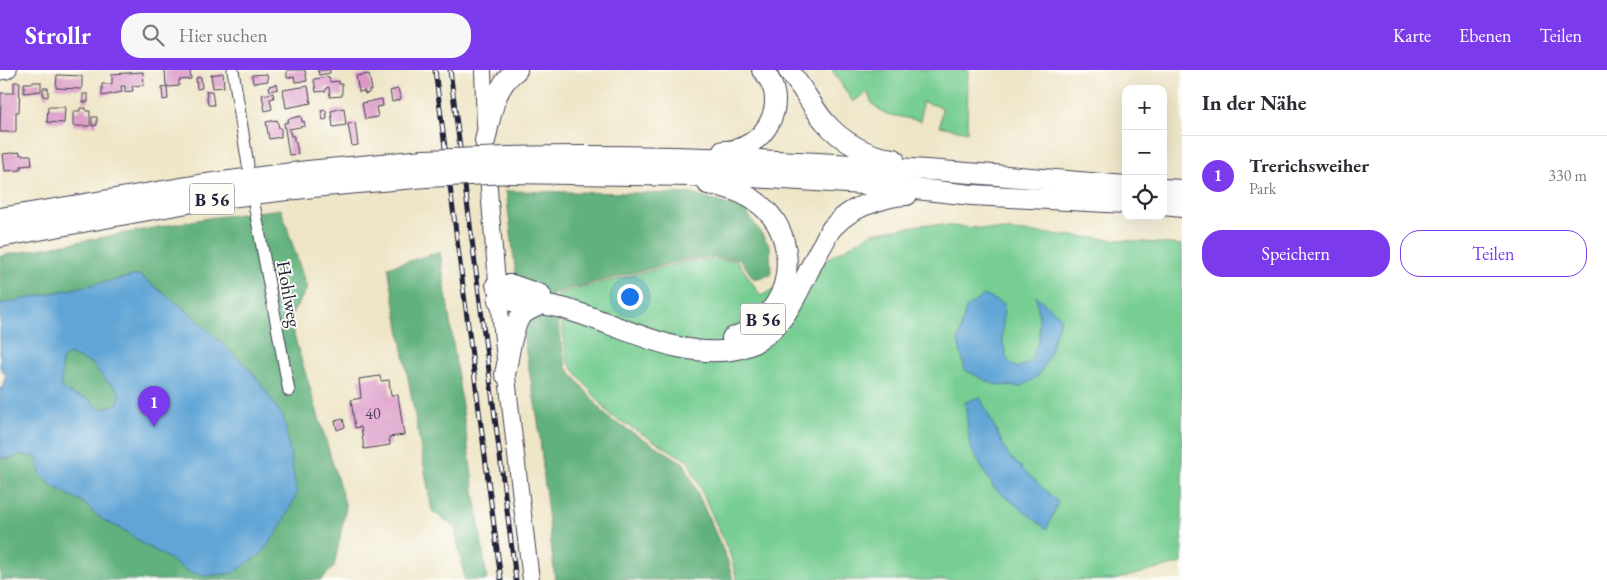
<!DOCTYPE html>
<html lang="de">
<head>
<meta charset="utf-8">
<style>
	:root { --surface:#fff; --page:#f7f7f7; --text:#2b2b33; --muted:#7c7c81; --line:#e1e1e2; --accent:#7c3aed }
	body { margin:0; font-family:"EB Garamond",serif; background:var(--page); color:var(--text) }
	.controls { position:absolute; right:15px; top:15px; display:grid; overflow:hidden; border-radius:10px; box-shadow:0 5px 20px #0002 }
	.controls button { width:45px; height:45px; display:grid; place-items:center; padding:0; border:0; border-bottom:1px solid var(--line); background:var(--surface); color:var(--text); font:25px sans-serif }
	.you { position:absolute; left:629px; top:226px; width:18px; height:18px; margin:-12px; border:4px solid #fff; border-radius:50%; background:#1a73e8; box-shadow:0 0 0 8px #1a73e833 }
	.badge { display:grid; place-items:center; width:32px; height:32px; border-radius:50%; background:var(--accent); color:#fff; font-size:16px; font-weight:700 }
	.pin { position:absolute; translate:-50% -41px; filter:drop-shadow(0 1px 2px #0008) }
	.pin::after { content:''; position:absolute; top:26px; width:18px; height:15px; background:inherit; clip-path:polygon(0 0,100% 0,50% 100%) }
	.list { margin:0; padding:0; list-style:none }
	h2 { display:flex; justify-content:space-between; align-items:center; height:65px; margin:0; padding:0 20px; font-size:21px }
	h2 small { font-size:16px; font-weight:400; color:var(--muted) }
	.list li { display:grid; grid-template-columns:32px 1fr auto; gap:15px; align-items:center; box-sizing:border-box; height:80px; padding:0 20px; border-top:1px solid var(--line) }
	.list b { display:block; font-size:19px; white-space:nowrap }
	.list p { margin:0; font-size:16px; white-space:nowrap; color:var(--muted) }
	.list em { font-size:16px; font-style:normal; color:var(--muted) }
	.actions { display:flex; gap:10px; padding:15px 20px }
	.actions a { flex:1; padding:11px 0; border:1px solid var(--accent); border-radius:20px; text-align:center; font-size:18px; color:var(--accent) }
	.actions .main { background:var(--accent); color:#fff }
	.icon { flex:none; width:28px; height:28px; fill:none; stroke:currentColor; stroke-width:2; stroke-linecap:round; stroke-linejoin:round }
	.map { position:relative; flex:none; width:1182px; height:510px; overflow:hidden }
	header { display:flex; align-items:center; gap:30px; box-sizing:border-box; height:70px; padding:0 25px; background:var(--accent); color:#fff }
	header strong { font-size:24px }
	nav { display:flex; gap:28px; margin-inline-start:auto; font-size:18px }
	.search { width:350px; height:45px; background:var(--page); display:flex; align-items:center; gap:12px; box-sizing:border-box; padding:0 18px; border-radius:20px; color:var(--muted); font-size:19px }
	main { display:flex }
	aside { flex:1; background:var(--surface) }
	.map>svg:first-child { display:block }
</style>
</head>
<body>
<header>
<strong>Strollr</strong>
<div class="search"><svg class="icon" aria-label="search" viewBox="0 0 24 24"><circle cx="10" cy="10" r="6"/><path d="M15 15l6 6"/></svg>Hier suchen</div>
<nav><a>Karte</a><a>Ebenen</a><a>Teilen</a></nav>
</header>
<main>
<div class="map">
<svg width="1182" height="510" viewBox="0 0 1182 510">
	<rect width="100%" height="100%" fill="#fdfcf7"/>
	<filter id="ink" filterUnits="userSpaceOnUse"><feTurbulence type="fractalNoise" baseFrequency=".02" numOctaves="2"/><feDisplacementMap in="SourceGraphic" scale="10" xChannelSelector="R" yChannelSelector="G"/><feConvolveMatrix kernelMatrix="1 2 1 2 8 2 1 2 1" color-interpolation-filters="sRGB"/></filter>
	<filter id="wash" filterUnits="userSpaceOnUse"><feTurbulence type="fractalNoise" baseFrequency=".0096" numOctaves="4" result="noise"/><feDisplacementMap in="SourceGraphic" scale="20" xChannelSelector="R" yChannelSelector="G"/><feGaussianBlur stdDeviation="1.12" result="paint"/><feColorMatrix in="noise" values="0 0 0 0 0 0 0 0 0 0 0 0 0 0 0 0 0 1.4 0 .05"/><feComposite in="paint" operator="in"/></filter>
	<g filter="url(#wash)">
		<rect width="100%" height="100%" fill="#eee5c6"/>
		<g fill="#77ce93" stroke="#4c7867">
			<polygon points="832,0 968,0 967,62 940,56 942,37 922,32 921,51 886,44 873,35 867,22 853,32"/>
			<polygon points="927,154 1182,175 1182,493 1114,510 737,510 731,487 688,391 610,345 568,293 557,224 689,191 737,190 761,226 873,163"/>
		</g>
		<g fill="#61b17d" stroke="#426a5c">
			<polygon points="506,121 692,124 745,140 770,176 771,205 754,209 739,188 688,189 553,223 566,297 608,348 684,393 727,489 733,510 555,510 538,351 523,265"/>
			<polygon points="281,139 307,219 289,249 346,437 334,497 321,510 0,510 0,388 11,388 21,384 37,388 41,405 54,417 81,431 103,450 127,462 143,474 204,506 234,503 253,303 190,243 139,205 0,234 0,186 208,148"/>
			<polygon points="440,182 487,510 465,510 455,458 432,441 388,197"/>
			<polygon points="69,284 93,294 106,311 116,317 120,325 117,334 101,339 95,336 91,330 71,324 61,317 62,290"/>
		</g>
		<g fill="#61a5d6" stroke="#426488" fill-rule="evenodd">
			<path d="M139 205 190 243 253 303 284 348 297 424 279 460 261 484 234 503 204 506 188 501 158 482 143 474 127 462 103 450 81 431 54 417 41 405 37 388 21 384 11 388H0V318H2L6 305 0 298V234ZM69 284 93 294 106 311 116 317 120 325 117 334 101 339 95 336 91 330 71 324 61 317 62 290Z"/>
			<polygon points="984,225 1004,234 1002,268 1007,290 1017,298 1030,292 1039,270 1039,246 1036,226 1061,247 1048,288 1038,306 1021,317 993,314 965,300 958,270 966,238"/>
			<polygon points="980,327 1008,385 1058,432 1047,459 994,418 970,377 965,332"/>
		</g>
		<g id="blocks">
			<g fill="#dc98c7">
				<polygon points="165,0 190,0 191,9 179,10 179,16 169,17 166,15"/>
				<polygon points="287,0 305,0 307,11 295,12 294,7 287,8"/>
				<polygon points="318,0 330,0 330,3 319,5"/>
				<polygon points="143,2 144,15 132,16 133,21 125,22 125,16 121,16 122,22 102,26 102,14 112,14 112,4"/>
				<polygon points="223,3 224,17 213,18 211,5"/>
				<polygon points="267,4 268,11 253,13 252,5"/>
				<polygon points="369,4 372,20 369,20 369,23 365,24 364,21 359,22 356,6"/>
				<polygon points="57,5 82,6 82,19 56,18"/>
				<polygon points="201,7 202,18 197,19 196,8"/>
				<polygon points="329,7 330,12 339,11 339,14 342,14 342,26 330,27 329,17 326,18 326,21 316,22 314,9"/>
				<polygon points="14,12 20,12 19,42 16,42 16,62 0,62 1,23 14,23"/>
				<polygon points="33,12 41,12 41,21 24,23 24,13 33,13"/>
				<polygon points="277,14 278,19 270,21 269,16"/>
				<polygon points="167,16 168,29 163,30 162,18"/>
				<polygon points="308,16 311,33 286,38 283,20"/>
				<polygon points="43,18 48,18 48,27 43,26"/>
				<polygon points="398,19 401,29 392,32 390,21"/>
				<polygon points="206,21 212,21 214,35 208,35"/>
				<polygon points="273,23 274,28 270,29 272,39 265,41 262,25"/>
				<rect x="83" y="24" width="5" height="8"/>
				<polygon points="382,29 383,36 376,37 378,47 365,49 362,33"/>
				<polygon points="48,37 65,37 64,53 47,52"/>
				<polygon points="80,38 86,38 86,41 90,41 90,56 73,56 73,41 80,41"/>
				<polygon points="344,38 346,55 333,57 331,41"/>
				<polygon points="326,40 327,49 323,50 321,41"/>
				<polygon points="301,46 302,52 304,51 305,56 289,59 291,66 294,66 294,71 296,73 298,84 289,85 284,53 288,52 288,49"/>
				<polygon points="92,47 97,47 97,55 92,56"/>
				<polygon points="277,50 279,58 281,58 281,67 269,69 266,52"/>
				<polygon points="355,52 358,75 352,76 348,54"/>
				<polygon points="20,82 20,85 31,85 32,95 21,96 21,100 5,101 3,84"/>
				<polygon points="380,306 381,311 389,310 391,326 398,325 404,365 389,367 390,375 364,379 361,357 355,358 351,330 361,328 359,309"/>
				<polygon points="343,349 345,357 337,360 335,351"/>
			</g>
		</g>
	</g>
	<g filter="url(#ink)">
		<use href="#blocks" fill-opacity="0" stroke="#413f50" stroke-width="1"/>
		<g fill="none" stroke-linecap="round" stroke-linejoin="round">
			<g stroke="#413f50" stroke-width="13">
				<g id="minor">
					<polyline points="233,0 248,95"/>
					<polyline points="0,4 7,3 11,0"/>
					<polyline points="254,134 289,321"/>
				</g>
			</g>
			<g stroke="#413f50" stroke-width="18">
				<g id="secondary">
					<polyline points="483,0 485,55"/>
					<path d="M487 92C497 232 514 371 531 510"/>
				</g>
			</g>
			<g stroke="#413f50" stroke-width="22">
				<g id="trunk">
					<path d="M788 0C802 16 811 35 824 51 841 71 868 87 894 89"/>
					<path d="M485 71C491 45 494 16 517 0"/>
					<path d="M723 81C764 82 793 31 762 0"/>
					<path d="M508 87C714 82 921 98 1126 116"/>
					<polyline points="510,103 751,107 879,115 972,125 1126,133"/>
					<path d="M708 114C730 117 750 124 766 140 790 164 793 205 776 233 766 250 749 262 732 268"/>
					<polyline points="1163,119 1182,120"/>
					<polyline points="1163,135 1182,137"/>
					<polyline points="0,148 199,115 308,101 424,90"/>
					<polyline points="0,167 204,130 313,117 426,107"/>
					<polyline points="496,215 512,215 541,225"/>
					<path d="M498 230C520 231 541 233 562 238 618 253 682 293 741 278 787 265 800 213 821 177 825 171 828 162 833 157 844 145 859 136 874 132 886 128 895 125 907 125"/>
					<path d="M505 304C509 288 511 258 521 246 527 240 535 237 542 234"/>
				</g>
			</g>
			<use href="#minor" stroke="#fff" stroke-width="11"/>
			<use href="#secondary" stroke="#fff" stroke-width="16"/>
			<use href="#trunk" stroke="#fff" stroke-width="20"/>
			<g stroke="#22223b" stroke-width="5">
				<g id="rail">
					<polyline points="435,0 501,510"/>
					<polyline points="450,0 516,510"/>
				</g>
			</g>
			<use href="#rail" stroke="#fdfcf7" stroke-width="3" stroke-dasharray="9" stroke-linecap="butt"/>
			<g stroke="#413f50" stroke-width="22" stroke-linecap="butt">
				<g id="trunk-bridge">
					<polyline points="424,90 508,87"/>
					<polyline points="426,107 510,103"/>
				</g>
			</g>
			<use href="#trunk-bridge" stroke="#fff" stroke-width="20"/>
		</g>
	</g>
	<g text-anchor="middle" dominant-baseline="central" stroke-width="4" stroke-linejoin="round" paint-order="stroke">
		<g font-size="16" fill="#50405e">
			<text x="373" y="343">40</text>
		</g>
		<g fill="#fdfcf7" stroke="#646373" stroke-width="1">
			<rect x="189.5" y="113.5" width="45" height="31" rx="4"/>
			<rect x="740.5" y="233.5" width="45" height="31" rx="4"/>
		</g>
		<g font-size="18" font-weight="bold" fill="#22223b">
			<text x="212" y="129">B 56</text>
			<text x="763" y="249">B 56</text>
		</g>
		<g font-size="19" fill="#22223b" stroke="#fdfcf7">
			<text transform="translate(289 224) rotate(80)">Hohlweg</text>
		</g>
	</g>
</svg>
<div class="controls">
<button>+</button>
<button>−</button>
<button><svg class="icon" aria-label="locate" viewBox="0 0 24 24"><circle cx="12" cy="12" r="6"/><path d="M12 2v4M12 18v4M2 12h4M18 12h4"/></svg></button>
</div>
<div class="you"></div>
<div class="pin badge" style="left:154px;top:357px">1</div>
</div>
<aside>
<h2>In der Nähe<small></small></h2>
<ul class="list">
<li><span class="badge">1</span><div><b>Trerichsweiher</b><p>Park</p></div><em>330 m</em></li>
</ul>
<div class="actions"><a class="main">Speichern</a><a>Teilen</a></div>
</aside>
</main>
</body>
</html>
